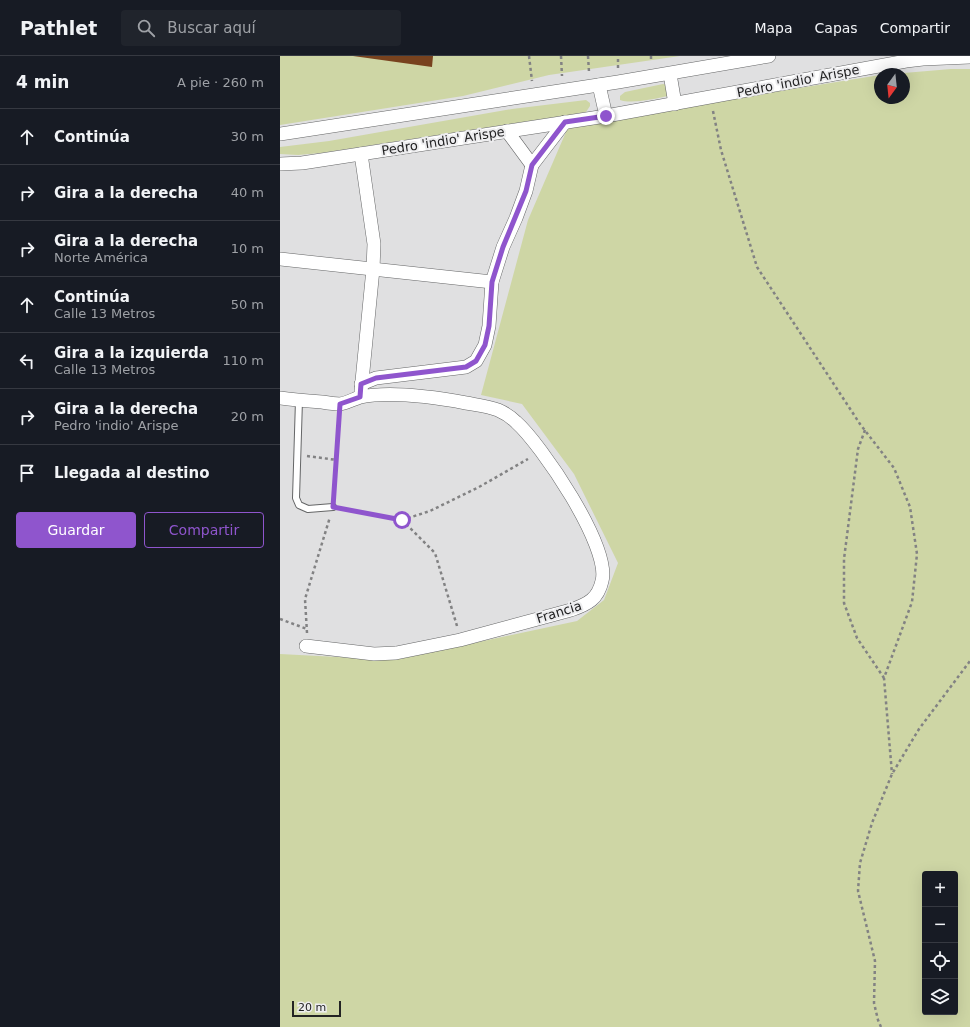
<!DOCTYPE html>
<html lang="es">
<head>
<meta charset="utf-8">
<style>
	:root { --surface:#171b24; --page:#20242c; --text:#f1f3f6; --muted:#9ea1a6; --line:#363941; --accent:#8f55cd }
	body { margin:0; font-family:"DejaVu Sans",sans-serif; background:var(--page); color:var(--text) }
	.controls { position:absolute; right:12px; bottom:12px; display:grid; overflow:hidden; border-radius:4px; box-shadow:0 4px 16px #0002 }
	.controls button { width:36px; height:36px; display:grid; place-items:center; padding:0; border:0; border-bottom:1px solid var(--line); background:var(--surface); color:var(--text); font:20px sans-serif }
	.compass { position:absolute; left:594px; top:12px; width:36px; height:36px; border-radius:50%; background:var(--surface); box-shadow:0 4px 16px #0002; rotate:195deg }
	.scale { position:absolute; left:12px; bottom:10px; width:49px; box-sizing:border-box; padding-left:4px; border:2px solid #232324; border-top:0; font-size:11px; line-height:14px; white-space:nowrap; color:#232324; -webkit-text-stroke:3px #ededef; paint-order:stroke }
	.stop { position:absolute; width:12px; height:12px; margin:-9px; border:3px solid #8f55cd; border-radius:50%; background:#fff }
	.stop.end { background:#8f55cd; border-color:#fff; box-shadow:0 1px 4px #0008 }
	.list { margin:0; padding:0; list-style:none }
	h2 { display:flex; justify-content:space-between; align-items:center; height:52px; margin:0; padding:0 16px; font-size:17px }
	h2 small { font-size:13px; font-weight:400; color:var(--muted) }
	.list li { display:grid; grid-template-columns:26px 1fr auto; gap:12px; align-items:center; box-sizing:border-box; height:56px; padding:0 16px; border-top:1px solid var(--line) }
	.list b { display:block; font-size:15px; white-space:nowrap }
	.list p { margin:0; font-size:13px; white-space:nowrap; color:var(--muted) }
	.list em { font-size:13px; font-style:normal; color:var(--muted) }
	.actions { display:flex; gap:8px; padding:12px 16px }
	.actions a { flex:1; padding:9px 0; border:1px solid var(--accent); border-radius:4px; text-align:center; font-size:14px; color:var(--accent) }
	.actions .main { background:var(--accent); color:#fff }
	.icon { flex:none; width:22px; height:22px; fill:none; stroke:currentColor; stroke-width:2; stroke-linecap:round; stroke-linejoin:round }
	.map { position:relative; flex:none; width:690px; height:971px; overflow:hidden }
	header { display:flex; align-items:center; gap:24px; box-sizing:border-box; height:56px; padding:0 20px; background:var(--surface); border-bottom:1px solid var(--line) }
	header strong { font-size:19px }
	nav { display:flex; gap:22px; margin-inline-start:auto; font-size:14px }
	.search { width:280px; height:36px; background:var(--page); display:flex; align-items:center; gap:10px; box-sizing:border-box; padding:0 14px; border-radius:4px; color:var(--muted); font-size:15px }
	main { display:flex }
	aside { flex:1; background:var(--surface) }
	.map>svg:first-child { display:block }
</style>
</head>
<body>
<header>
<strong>Pathlet</strong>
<div class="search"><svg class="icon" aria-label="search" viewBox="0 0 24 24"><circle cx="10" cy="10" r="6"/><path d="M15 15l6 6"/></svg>Buscar aquí</div>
<nav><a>Mapa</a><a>Capas</a><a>Compartir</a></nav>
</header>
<main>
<aside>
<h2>4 min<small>A pie · 260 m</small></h2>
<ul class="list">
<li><svg class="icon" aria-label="ahead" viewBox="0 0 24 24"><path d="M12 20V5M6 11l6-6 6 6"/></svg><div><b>Continúa</b></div><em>30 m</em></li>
<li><svg class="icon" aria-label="right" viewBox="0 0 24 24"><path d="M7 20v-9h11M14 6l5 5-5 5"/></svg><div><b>Gira a la derecha</b></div><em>40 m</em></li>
<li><svg class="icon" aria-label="right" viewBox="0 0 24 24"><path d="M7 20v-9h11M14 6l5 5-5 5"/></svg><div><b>Gira a la derecha</b><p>Norte América</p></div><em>10 m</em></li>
<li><svg class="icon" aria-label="ahead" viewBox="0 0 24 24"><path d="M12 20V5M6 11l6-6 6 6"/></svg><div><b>Continúa</b><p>Calle 13 Metros</p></div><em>50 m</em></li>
<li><svg class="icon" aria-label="left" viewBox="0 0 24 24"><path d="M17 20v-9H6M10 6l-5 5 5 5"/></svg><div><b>Gira a la izquierda</b><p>Calle 13 Metros</p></div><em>110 m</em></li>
<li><svg class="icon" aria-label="right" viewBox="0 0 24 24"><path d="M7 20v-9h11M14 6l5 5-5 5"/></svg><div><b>Gira a la derecha</b><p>Pedro 'indio' Arispe</p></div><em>20 m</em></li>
<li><svg class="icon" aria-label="arrive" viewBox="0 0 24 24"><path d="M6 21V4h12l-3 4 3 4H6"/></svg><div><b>Llegada al destino</b></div></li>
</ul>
<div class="actions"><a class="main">Guardar</a><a>Compartir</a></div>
</aside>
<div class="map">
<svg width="690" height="971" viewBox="0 0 690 971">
	<rect width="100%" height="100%" fill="#e0e0e1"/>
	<g fill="#ced6a5" fill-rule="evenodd">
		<polygon points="0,0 400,0 269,19 183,40 0,69"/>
		<path d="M671 13H690V971H0V598L115 604 297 565 324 544 338 507 294 418 242 348 201 339 248 164 289 69 600 19V42H624V18H612ZM645 818H675V956H645Z"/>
		<path d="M383 28 390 30 388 40C375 43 351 48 340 44V40L345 36Z"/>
		<polygon points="306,44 310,47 310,50 306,56 289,59 41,97 18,99 0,98 0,91 49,85 232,53"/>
	</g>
	<polygon fill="#78421e" points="73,0 153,0 152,11"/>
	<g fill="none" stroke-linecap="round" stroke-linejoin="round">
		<g stroke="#656667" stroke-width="8">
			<polyline id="lane" points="19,344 16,442 19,449 28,453 53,451"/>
		</g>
		<g stroke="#656667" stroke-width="14">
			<g id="street">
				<polyline points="390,18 395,48"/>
				<polyline points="319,29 326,60"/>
				<polyline points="227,75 252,109 285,66"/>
				<polyline points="0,78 338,26 489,0"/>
				<polyline points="0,108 22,107 326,60 626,5 643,3 690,1"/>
				<polyline points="0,203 212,226"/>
				<polyline points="81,328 96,322 186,311 196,305 205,289 209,270 212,226 223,191 236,162 246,135 252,109"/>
				<polyline points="81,335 93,213 94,188 81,98"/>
				<path d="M0 342C14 344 28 345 42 346 48 347 55 348 60 348 67 347 74 343 80 341 112 335 154 341 186 347 197 349 208 350 218 354 225 357 231 361 236 366 261 388 331 491 322 525 318 543 308 548 291 554L180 584 116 597 94 598 26 590"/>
			</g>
		</g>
		<g stroke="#828283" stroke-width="2.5" stroke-dasharray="3 3" stroke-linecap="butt">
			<polyline points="249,0 252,25"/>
			<polyline points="281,0 282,20"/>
			<polyline points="308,0 309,16"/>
			<polyline points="371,0 371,6"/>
			<polyline points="338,12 338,0"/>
			<polyline points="433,55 441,94 477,211 580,368 614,412 630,451 637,498 632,546 604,622 612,718"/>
			<polyline points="585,374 578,393 564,503 564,547 577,582 604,622"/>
			<polyline points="27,400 57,404"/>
			<polyline points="54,441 59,362"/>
			<polyline points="63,453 122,464 150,455 199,431 248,403"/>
			<polyline points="122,464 155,497 177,570"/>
			<polyline points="0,563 27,573"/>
			<polyline points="27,577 25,543 50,461"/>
			<polyline points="601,971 598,964 594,947 595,905 578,835 580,807 592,767 612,718 639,673 690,605"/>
		</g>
		<use href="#lane" stroke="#fff" stroke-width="6"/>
		<use href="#street" stroke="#fff" stroke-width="13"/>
	</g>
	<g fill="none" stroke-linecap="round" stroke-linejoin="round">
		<polyline stroke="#8f55cd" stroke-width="5" points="122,464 53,451 60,348 80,341 81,328 96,322 186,311 196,305 205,289 209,270 212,226 223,191 246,135 252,109 285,66 326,60"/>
	</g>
	<g text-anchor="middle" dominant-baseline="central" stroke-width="4" stroke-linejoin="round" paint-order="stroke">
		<g font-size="13" fill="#232324" stroke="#ededef">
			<text transform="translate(518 25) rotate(-11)">Pedro 'indio' Arispe</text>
			<text transform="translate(163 85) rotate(-9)">Pedro 'indio' Arispe</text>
			<text transform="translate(279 556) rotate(-17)">Francia</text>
		</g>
	</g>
</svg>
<div class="controls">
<button>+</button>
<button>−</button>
<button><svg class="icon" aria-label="locate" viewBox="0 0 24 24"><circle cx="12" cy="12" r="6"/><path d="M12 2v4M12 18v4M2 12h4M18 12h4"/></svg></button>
<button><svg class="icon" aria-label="layers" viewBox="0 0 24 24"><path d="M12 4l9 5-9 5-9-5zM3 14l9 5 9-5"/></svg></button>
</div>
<svg class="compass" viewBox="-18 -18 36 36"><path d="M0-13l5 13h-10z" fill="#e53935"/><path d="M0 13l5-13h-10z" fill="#9ea1a6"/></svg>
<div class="scale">20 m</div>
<div class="stop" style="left:122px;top:464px"></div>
<div class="stop end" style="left:326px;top:60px"></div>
</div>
</main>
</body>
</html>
